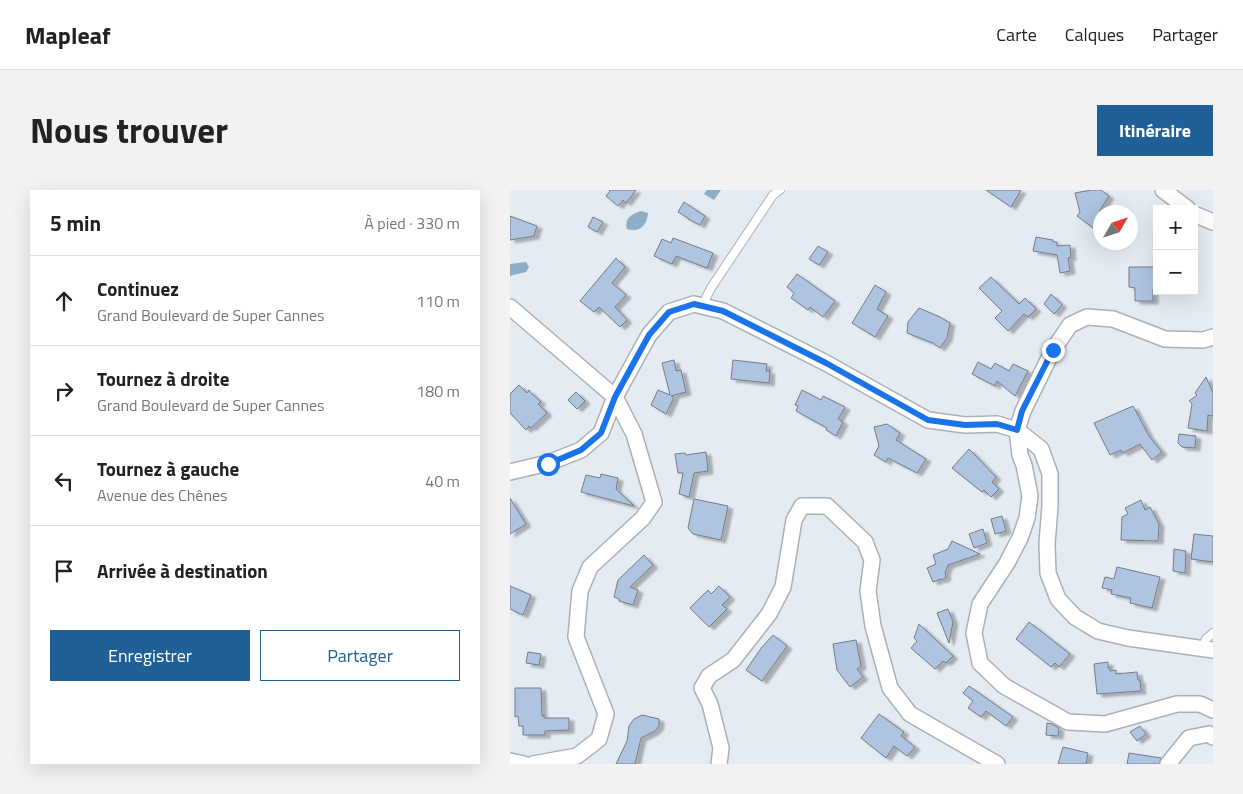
<!DOCTYPE html>
<html lang="fr">
<head>
<meta charset="utf-8">
<style>
	:root { --surface:#fff; --page:#f2f2f2; --text:#222; --muted:#767676; --line:#e0e0e0; --accent:#1f6096 }
	body { margin:0; font-family:"Titillium Web",sans-serif; background:var(--page); color:var(--text) }
	.controls { position:absolute; right:15px; top:15px; display:grid; overflow:hidden; border-radius:0px; box-shadow:0 5px 20px #0002 }
	.controls button { width:45px; height:45px; display:grid; place-items:center; padding:0; border:0; border-bottom:1px solid var(--line); background:var(--surface); color:var(--text); font:25px sans-serif }
	.compass { position:absolute; left:583px; top:15px; width:45px; height:45px; border-radius:50%; background:var(--surface); box-shadow:0 5px 20px #0002; rotate:51deg }
	.stop { position:absolute; width:15px; height:15px; margin:-11px; border:4px solid #1a73e8; border-radius:50%; background:#fff }
	.stop.end { background:#1a73e8; border-color:#fff; box-shadow:0 1px 5px #0008 }
	.list { margin:0; padding:0; list-style:none }
	h2 { display:flex; justify-content:space-between; align-items:center; height:65px; margin:0; padding:0 20px; font-size:21px }
	h2 small { font-size:16px; font-weight:400; color:var(--muted) }
	.list li { display:grid; grid-template-columns:32px 1fr auto; gap:15px; align-items:center; box-sizing:border-box; height:90px; padding:0 20px; border-top:1px solid var(--line) }
	.list b { display:block; font-size:19px; white-space:nowrap }
	.list p { margin:0; font-size:16px; white-space:nowrap; color:var(--muted) }
	.list em { font-size:16px; font-style:normal; color:var(--muted) }
	.actions { display:flex; gap:10px; padding:15px 20px }
	.actions a { flex:1; padding:11px 0; border:1px solid var(--accent); border-radius:0px; text-align:center; font-size:18px; color:var(--accent) }
	.actions .main { background:var(--accent); color:#fff }
	.icon { flex:none; width:28px; height:28px; fill:none; stroke:currentColor; stroke-width:2; stroke-linecap:round; stroke-linejoin:round }
	.map { position:relative; flex:none; width:703px; height:574px; overflow:hidden; border-radius:0px }
	header { display:flex; align-items:center; gap:30px; box-sizing:border-box; height:70px; padding:0 25px; background:var(--surface); border-bottom:1px solid var(--line) }
	header strong { font-size:24px }
	nav { display:flex; gap:28px; margin-inline-start:auto; font-size:18px }
	.intro { display:flex; align-items:center; justify-content:space-between; box-sizing:border-box; height:120px; padding:0 30px }
	h1 { margin:0; font-size:35px }
	.button { padding:12px 22px; border-radius:0px; background:var(--accent); color:#fff; font-size:18px; font-weight:700 }
	main { display:flex; gap:30px; padding:0 30px }
	aside { flex:1; background:var(--surface); border-radius:0px; box-shadow:0 5px 20px #0002 }
	.map>svg:first-child { display:block }
</style>
</head>
<body>
<header>
<strong>Mapleaf</strong>
<nav><a>Carte</a><a>Calques</a><a>Partager</a></nav>
</header>
<div class="intro"><h1>Nous trouver</h1><a class="button">Itinéraire</a></div>
<main>
<aside>
<h2>5 min<small>À pied · 330 m</small></h2>
<ul class="list">
<li><svg class="icon" aria-label="ahead" viewBox="0 0 24 24"><path d="M12 20V5M6 11l6-6 6 6"/></svg><div><b>Continuez</b><p>Grand Boulevard de Super Cannes</p></div><em>110 m</em></li>
<li><svg class="icon" aria-label="right" viewBox="0 0 24 24"><path d="M7 20v-9h11M14 6l5 5-5 5"/></svg><div><b>Tournez à droite</b><p>Grand Boulevard de Super Cannes</p></div><em>180 m</em></li>
<li><svg class="icon" aria-label="left" viewBox="0 0 24 24"><path d="M17 20v-9H6M10 6l-5 5 5 5"/></svg><div><b>Tournez à gauche</b><p>Avenue des Chênes</p></div><em>40 m</em></li>
<li><svg class="icon" aria-label="arrive" viewBox="0 0 24 24"><path d="M6 21V4h12l-3 4 3 4H6"/></svg><div><b>Arrivée à destination</b></div></li>
</ul>
<div class="actions"><a class="main">Enregistrer</a><a>Partager</a></div>
</aside>
<div class="map">
<svg width="703" height="574" viewBox="0 0 703 574">
	<defs>
		<filter id="shadow"><feDropShadow dx="5" dy="3" stdDeviation="1" flood-color="#0004"/></filter>
	</defs>
	<rect width="100%" height="100%" fill="#e5ebf3"/>
	<g fill="#8eaec5">
		<polygon points="197,0 211,0 204,10 194,4"/>
		<path d="M131 21 138 23C137 35 130 43 117 39 114 28 122 24 131 21Z"/>
		<polygon points="16,72 19,77 16,82 0,86 0,74"/>
	</g>
	<g fill="#aec4e1" stroke="#767b82" filter="url(#shadow)">
		<polygon points="99,0 126,0 116,13 113,10 108,16 96,6 100,1"/>
		<polygon points="476,0 511,0 501,17"/>
		<polygon points="581,0 591,0 599,6 590,20 590,43 567,26 570,22 565,3"/>
		<polygon points="174,12 195,26 190,35 178,29 178,28 168,22"/>
		<polygon points="0,26 27,36 24,46 0,50"/>
		<polygon points="83,27 93,32 87,42 78,37"/>
		<polygon points="526,47 543,50 543,52 547,52 547,56 560,55 561,67 558,68 560,81 550,83 547,65 523,61"/>
		<polygon points="163,48 203,63 197,78 166,66 162,74 144,66 152,49 161,53"/>
		<polygon points="308,56 318,62 309,75 299,69"/>
		<polygon points="106,68 115,77 102,93 116,105 105,117 117,130 110,137 89,117 84,122 70,111"/>
		<polygon points="619,77 646,77 647,99 643,99 643,111 625,111 625,98 619,97"/>
		<polygon points="287,84 325,111 313,127 300,117 298,120 281,108 284,103 277,97"/>
		<polygon points="481,87 509,114 515,108 526,119 518,127 514,124 498,141 485,128 492,121 469,98"/>
		<polygon points="365,95 376,102 367,119 378,126 365,147 342,133"/>
		<polygon points="541,104 552,115 544,124 534,114"/>
		<polygon points="409,118 430,127 440,133 437,148 430,158 423,153 397,143 398,132"/>
		<polygon points="164,170 166,181 171,180 176,202 161,206 164,207 156,224 141,215 148,200 160,205 152,173"/>
		<polygon points="223,170 257,174 256,181 260,181 259,193 221,189"/>
		<polygon points="468,172 481,179 485,173 499,181 503,174 518,181 505,206 487,191 485,196 462,184"/>
		<polygon points="696,187 703,203 703,226 698,225 697,241 678,238 682,214 679,211 687,205 685,203"/>
		<polygon points="9,195 17,203 19,200 22,204 31,212 28,214 37,223 21,238 19,236 16,240 0,223 0,204"/>
		<polygon points="292,200 311,210 313,206 335,217 328,229 333,232 326,246 316,240 317,238 286,221 288,216 285,215"/>
		<polygon points="66,202 75,211 67,219 58,210"/>
		<polygon points="623,216 639,246 652,262 642,270 630,254 613,263 611,260 600,265 584,233"/>
		<polygon points="377,234 390,243 386,250 416,269 407,283 378,268 376,272 364,265 369,256 364,237"/>
		<polygon points="669,244 686,246 685,258 672,257 668,253"/>
		<polygon points="459,259 486,287 482,292 489,299 481,307 474,300 472,302 442,278"/>
		<polygon points="196,262 198,281 184,283 179,307 169,304 173,283 168,283 165,264 175,263 176,265"/>
		<polygon points="91,284 108,288 106,299 124,316 71,302 76,285 90,288"/>
		<polygon points="0,308 16,334 0,344"/>
		<polygon points="184,309 218,316 211,350 183,344 178,338"/>
		<polygon points="631,310 635,320 640,317 649,334 648,351 611,350 612,327 618,324 615,318"/>
		<polygon points="492,326 496,341 485,344 481,329"/>
		<polygon points="473,339 477,353 464,358 459,344"/>
		<polygon points="684,344 703,346 703,372 681,369"/>
		<polygon points="442,351 470,364 438,375 435,383 436,387 432,390 431,389 423,392 417,378 426,374 423,365 438,359"/>
		<polygon points="664,359 676,361 675,383 663,381"/>
		<polygon points="134,365 143,375 120,397 128,400 123,415 109,411 109,409 104,407 108,390"/>
		<polygon points="607,377 650,387 642,418 620,413 621,408 601,404 602,400 592,398 595,387 604,389"/>
		<polygon points="0,396 21,405 13,425 0,419"/>
		<polygon points="209,396 220,407 212,415 217,419 199,437 180,418 198,400 201,404"/>
		<polygon points="438,419 443,432 439,453 427,423"/>
		<polygon points="519,432 560,464 549,477 545,473 541,477 506,449"/>
		<polygon points="409,434 443,466 436,473 433,471 425,479 401,458 407,451 404,448"/>
		<polygon points="263,445 277,456 252,491 236,480 252,457"/>
		<polygon points="346,450 351,476 347,479 353,487 340,497 327,480 323,454"/>
		<polygon points="18,462 31,464 29,475 16,473"/>
		<polygon points="598,472 598,478 600,478 600,481 606,480 606,484 627,482 628,490 630,490 631,501 587,504 584,474"/>
		<polygon points="459,496 503,527 496,536 476,521 471,527 458,518 463,511 453,503"/>
		<polygon points="5,498 31,498 32,526 34,525 34,528 59,528 59,540 35,541 35,545 13,545 13,536 9,536 8,526 5,527"/>
		<polygon points="369,524 394,542 391,546 405,557 397,566 384,556 376,568 351,548"/>
		<polygon points="132,525 149,529 149,536 145,541 131,548 125,574 106,574 117,551 119,536 124,529"/>
		<polygon points="537,533 542,534 549,538 548,546 536,545"/>
		<polygon points="630,536 636,544 627,551 620,542"/>
		<polygon points="553,557 578,563 576,574 548,574"/>
		<polygon points="619,563 651,568 649,574 617,574"/>
	</g>
	<g fill="none" stroke-linecap="round" stroke-linejoin="round">
		<g stroke="#abb0b7" stroke-width="10">
			<g id="lane">
				<polyline points="192,116 201,98 263,5 270,0"/>
				<polyline points="692,458 696,449 703,443"/>
			</g>
		</g>
		<g stroke="#abb0b7" stroke-width="18">
			<g id="street">
				<polyline points="653,0 678,19"/>
				<polyline points="684,24 703,32"/>
				<polyline points="0,117 105,207 124,244 144,312 133,328 80,377 70,401 66,447 96,524 89,549 67,566 23,574"/>
				<polyline points="703,147 693,150 655,149 603,129 577,127 560,135 543,160 513,221 507,240 510,265 514,275 520,306 517,328 510,348 497,373 470,414 464,443 470,473 494,496 558,532 595,534 667,514 690,514 703,520"/>
				<polyline points="0,282 38,273 71,260 91,243 105,207 139,145 159,122 184,114 192,116 213,121 316,173 418,230 455,235 487,234 507,240 531,259 540,284 540,316 537,354 538,383 548,409 565,427 588,441 618,448 703,460"/>
				<polyline points="0,571 14,574"/>
				<polyline points="209,574 211,558 200,514 192,498 199,486 223,470 259,424 273,397 284,330 292,316 317,316 355,352 362,370 358,401 363,436 380,498 400,524 487,574"/>
				<polyline points="658,574 679,548 699,544 703,547"/>
			</g>
		</g>
		<use href="#lane" stroke="#fff" stroke-width="8"/>
		<use href="#street" stroke="#fff" stroke-width="15"/>
	</g>
	<g fill="none" stroke-linecap="round" stroke-linejoin="round">
		<polyline stroke="#1a73e8" stroke-width="6" points="38,274 71,260 91,243 105,207 139,145 159,122 184,114 213,121 316,173 418,230 455,235 487,234 507,240 512,221 543,160"/>
	</g>
</svg>
<div class="controls">
<button>+</button>
<button>−</button>
</div>
<svg class="compass" viewBox="-18 -18 36 36"><path d="M0-13l5 13h-10z" fill="#e53935"/><path d="M0 13l5-13h-10z" fill="#767676"/></svg>
<div class="stop" style="left:38px;top:274px"></div>
<div class="stop end" style="left:543px;top:160px"></div>
</div>
</main>
</body>
</html>
